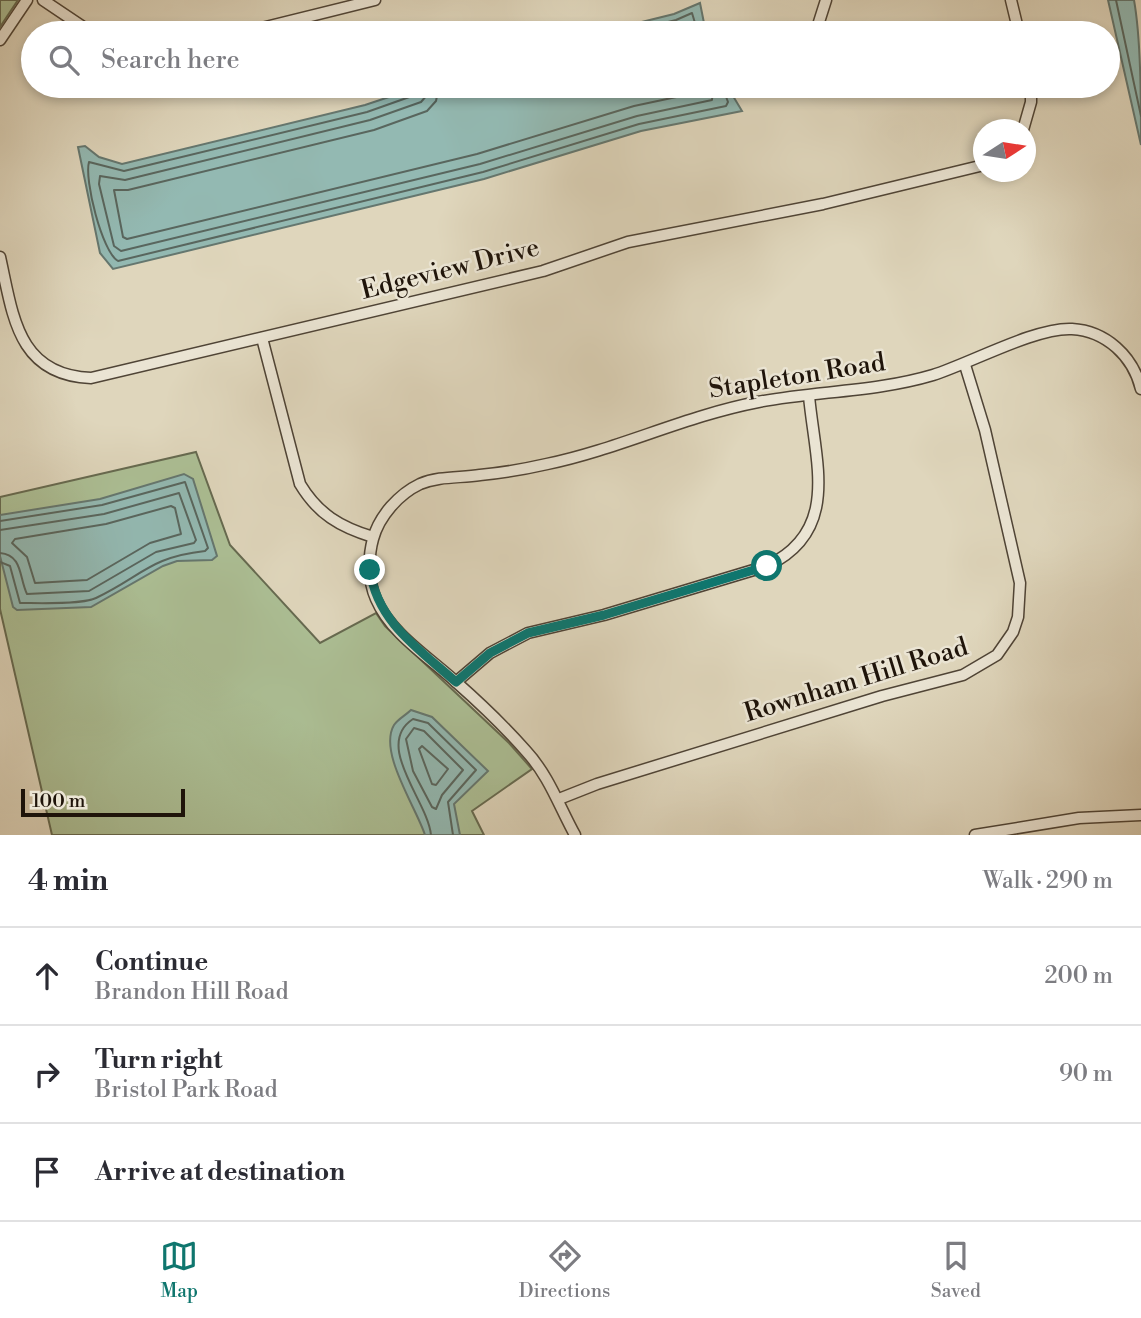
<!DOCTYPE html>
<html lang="en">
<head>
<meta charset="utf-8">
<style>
	:root { --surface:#fff; --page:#f2f2f3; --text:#2b2b33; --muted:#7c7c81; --line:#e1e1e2; --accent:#0f766e }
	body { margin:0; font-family:"Libre Bodoni",serif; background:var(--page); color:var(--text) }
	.compass { position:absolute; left:973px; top:119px; width:63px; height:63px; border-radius:50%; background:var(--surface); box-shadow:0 4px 10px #0003; rotate:78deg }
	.scale { position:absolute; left:21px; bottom:18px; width:164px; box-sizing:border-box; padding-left:7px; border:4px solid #1f140a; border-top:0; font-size:19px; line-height:24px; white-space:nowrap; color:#1f140a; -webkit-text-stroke:5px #eae4d3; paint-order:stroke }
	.stop { position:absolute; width:21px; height:21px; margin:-16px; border:5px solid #0f766e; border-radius:50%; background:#fff }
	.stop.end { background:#0f766e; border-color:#fff; box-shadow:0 2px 7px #0008 }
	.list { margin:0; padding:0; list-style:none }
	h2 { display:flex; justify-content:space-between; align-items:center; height:91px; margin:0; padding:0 28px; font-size:30px }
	h2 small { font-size:23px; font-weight:400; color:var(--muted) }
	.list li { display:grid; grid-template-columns:46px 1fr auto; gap:21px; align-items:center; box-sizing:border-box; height:98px; padding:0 28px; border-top:2px solid var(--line) }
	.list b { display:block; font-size:26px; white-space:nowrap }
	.list p { margin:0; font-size:23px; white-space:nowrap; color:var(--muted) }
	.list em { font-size:23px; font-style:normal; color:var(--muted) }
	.icon { flex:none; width:38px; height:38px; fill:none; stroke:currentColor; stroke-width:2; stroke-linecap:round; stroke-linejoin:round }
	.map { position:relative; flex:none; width:1141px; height:835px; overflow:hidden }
	.search { position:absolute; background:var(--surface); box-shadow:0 4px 10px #0003; left:21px; right:21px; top:21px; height:77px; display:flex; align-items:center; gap:18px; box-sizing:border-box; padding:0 24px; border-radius:38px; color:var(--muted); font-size:26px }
	.sheet { height:385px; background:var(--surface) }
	nav { display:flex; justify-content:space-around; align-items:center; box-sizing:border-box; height:98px; border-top:2px solid var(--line); background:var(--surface); font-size:19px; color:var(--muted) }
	nav a { display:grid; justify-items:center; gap:4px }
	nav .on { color:var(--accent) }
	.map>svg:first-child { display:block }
</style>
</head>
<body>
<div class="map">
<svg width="1141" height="835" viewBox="0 0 1141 835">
	<rect width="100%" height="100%" fill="#dfd6bc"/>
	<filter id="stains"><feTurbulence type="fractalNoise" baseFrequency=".00286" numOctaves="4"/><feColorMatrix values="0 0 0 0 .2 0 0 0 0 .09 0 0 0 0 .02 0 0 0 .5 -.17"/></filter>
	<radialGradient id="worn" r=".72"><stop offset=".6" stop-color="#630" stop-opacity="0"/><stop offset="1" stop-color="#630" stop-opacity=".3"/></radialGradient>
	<g fill="#acbf95" stroke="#666a50" stroke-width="2">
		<polygon points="0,0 18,0 0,27"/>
		<polygon points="196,452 230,545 320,643 376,613 385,626 509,743 532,769 472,811 484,835 52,835 0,609 0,497"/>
	</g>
	<g fill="#93b9b2" stroke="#65776f" stroke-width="2">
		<path d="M1108 0H1134C1141 39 1141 102 1141 145Z"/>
		<polygon points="700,3 706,33 597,33 674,14"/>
		<polygon points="422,86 727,86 742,111 641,131 484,179 113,269 100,253 78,147 85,146 99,157 122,164 365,105"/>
		<polygon points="184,474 193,479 217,556 212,560 177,561 163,566 91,607 17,610 13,607 0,556 0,515 100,499"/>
		<path d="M411 710 432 717 488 771 454 804 460 835H425C416 807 378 752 394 725 398 719 406 715 411 710Z"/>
	</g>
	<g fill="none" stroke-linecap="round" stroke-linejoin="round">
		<g stroke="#59665e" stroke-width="2">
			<polyline points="1116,0 1141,116"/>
			<polyline points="624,33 676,20 692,13 698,33"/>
			<path d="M420 86 415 95 367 112 124 171 89 162C84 179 102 252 118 261L483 172 639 124 726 106 728 102 722 86"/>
			<polyline points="429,86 427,95 421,102 370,120 125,180 100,176 99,184 114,246 121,251 480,164 637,116 712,100 713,86"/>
			<polyline points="439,86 436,101 427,111 374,130 128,190 114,190 123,237 127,239 477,154 634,106 700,92 702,86"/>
			<polygon points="171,506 175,508 181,534 150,543 87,580 35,583 27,557 12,543 15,539 106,524"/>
			<path d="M0 521 102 505 185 482 208 548 205 551C150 557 142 576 96 598 81 605 38 603 20 603L10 566 0 562"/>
			<path d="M0 530 104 514 179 493 196 540 194 543 156 552 89 591 27 594C19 578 23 555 0 553"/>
			<polygon points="414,728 424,731 463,770 442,795 436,809 432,807 413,771 406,739"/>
			<polygon points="422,746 448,769 436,785 432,784 419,749"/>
			<path d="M431 835C428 801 373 745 413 719L428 723 476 770 448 802 453 835"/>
		</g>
		<g stroke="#4f4436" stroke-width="13">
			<g id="minor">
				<polyline points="43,0 92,33"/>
				<polyline points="1011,0 1019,33"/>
				<polyline points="819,22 826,0"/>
				<polyline points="242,33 375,0"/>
				<polyline points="0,40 27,0"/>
				<polyline points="1023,130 1031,102 1031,86"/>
				<path d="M0 257C13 315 17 375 91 378L543 271 628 242 823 204 984 165"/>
				<path d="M262 338 300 484C318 514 340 527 373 537"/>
				<path d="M456 682 490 653 528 633 604 615 767 566C841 531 815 462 809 396"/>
				<polyline points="559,799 597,784 882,696 963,675 997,655 1013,632 1018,617 1020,583 985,430 965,365"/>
				<path d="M575 835C559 806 549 776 526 751 504 726 481 704 456 682 429 657 391 634 376 599 368 581 368 557 373 539 379 516 399 494 420 484 439 476 460 478 480 475 502 473 525 469 547 464 619 449 685 416 758 402 816 391 876 392 933 375 971 363 1036 327 1072 329 1106 331 1133 356 1141 389"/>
				<polyline points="975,835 1079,818 1141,815"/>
			</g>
		</g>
		<use href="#minor" stroke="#eae4d3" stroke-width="10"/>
	</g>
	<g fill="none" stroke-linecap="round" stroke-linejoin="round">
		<path stroke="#0f766e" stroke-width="9" d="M370 570C377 622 419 649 456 682L490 653 528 633 604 615 767 566"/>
	</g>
	<g text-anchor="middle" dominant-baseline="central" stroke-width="5" stroke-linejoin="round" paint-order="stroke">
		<g font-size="26" fill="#1f140a" stroke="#eae4d3">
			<text transform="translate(450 269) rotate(-14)">Edgeview Drive</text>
			<text transform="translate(797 376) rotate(-9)">Stapleton Road</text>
			<text transform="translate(856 680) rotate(-17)">Rownham Hill Road</text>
		</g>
	</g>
	<rect width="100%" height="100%" filter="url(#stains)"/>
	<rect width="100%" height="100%" fill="url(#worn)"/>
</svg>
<svg class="compass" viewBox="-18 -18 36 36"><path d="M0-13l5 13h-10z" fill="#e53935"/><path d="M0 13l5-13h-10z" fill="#7c7c81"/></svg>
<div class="scale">100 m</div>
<div class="stop" style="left:767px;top:566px"></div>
<div class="stop end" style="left:370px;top:570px"></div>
<div class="search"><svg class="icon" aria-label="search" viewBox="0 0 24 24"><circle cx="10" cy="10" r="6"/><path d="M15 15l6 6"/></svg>Search here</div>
</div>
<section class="sheet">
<h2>4 min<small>Walk · 290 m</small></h2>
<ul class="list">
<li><svg class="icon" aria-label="ahead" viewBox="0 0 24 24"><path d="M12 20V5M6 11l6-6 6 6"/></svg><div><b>Continue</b><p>Brandon Hill Road</p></div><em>200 m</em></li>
<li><svg class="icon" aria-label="right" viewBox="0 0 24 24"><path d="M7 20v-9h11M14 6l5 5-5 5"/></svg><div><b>Turn right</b><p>Bristol Park Road</p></div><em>90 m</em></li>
<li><svg class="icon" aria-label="arrive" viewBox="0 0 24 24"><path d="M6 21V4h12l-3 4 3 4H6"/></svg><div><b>Arrive at destination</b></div></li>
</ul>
</section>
<nav>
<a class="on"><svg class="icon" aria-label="map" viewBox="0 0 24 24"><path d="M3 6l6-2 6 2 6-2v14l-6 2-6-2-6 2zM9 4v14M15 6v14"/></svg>Map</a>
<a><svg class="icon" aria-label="directions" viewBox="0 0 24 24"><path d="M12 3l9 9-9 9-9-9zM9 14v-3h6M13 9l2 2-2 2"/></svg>Directions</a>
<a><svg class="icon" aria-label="saved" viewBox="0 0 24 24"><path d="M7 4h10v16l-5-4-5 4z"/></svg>Saved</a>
</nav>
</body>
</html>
